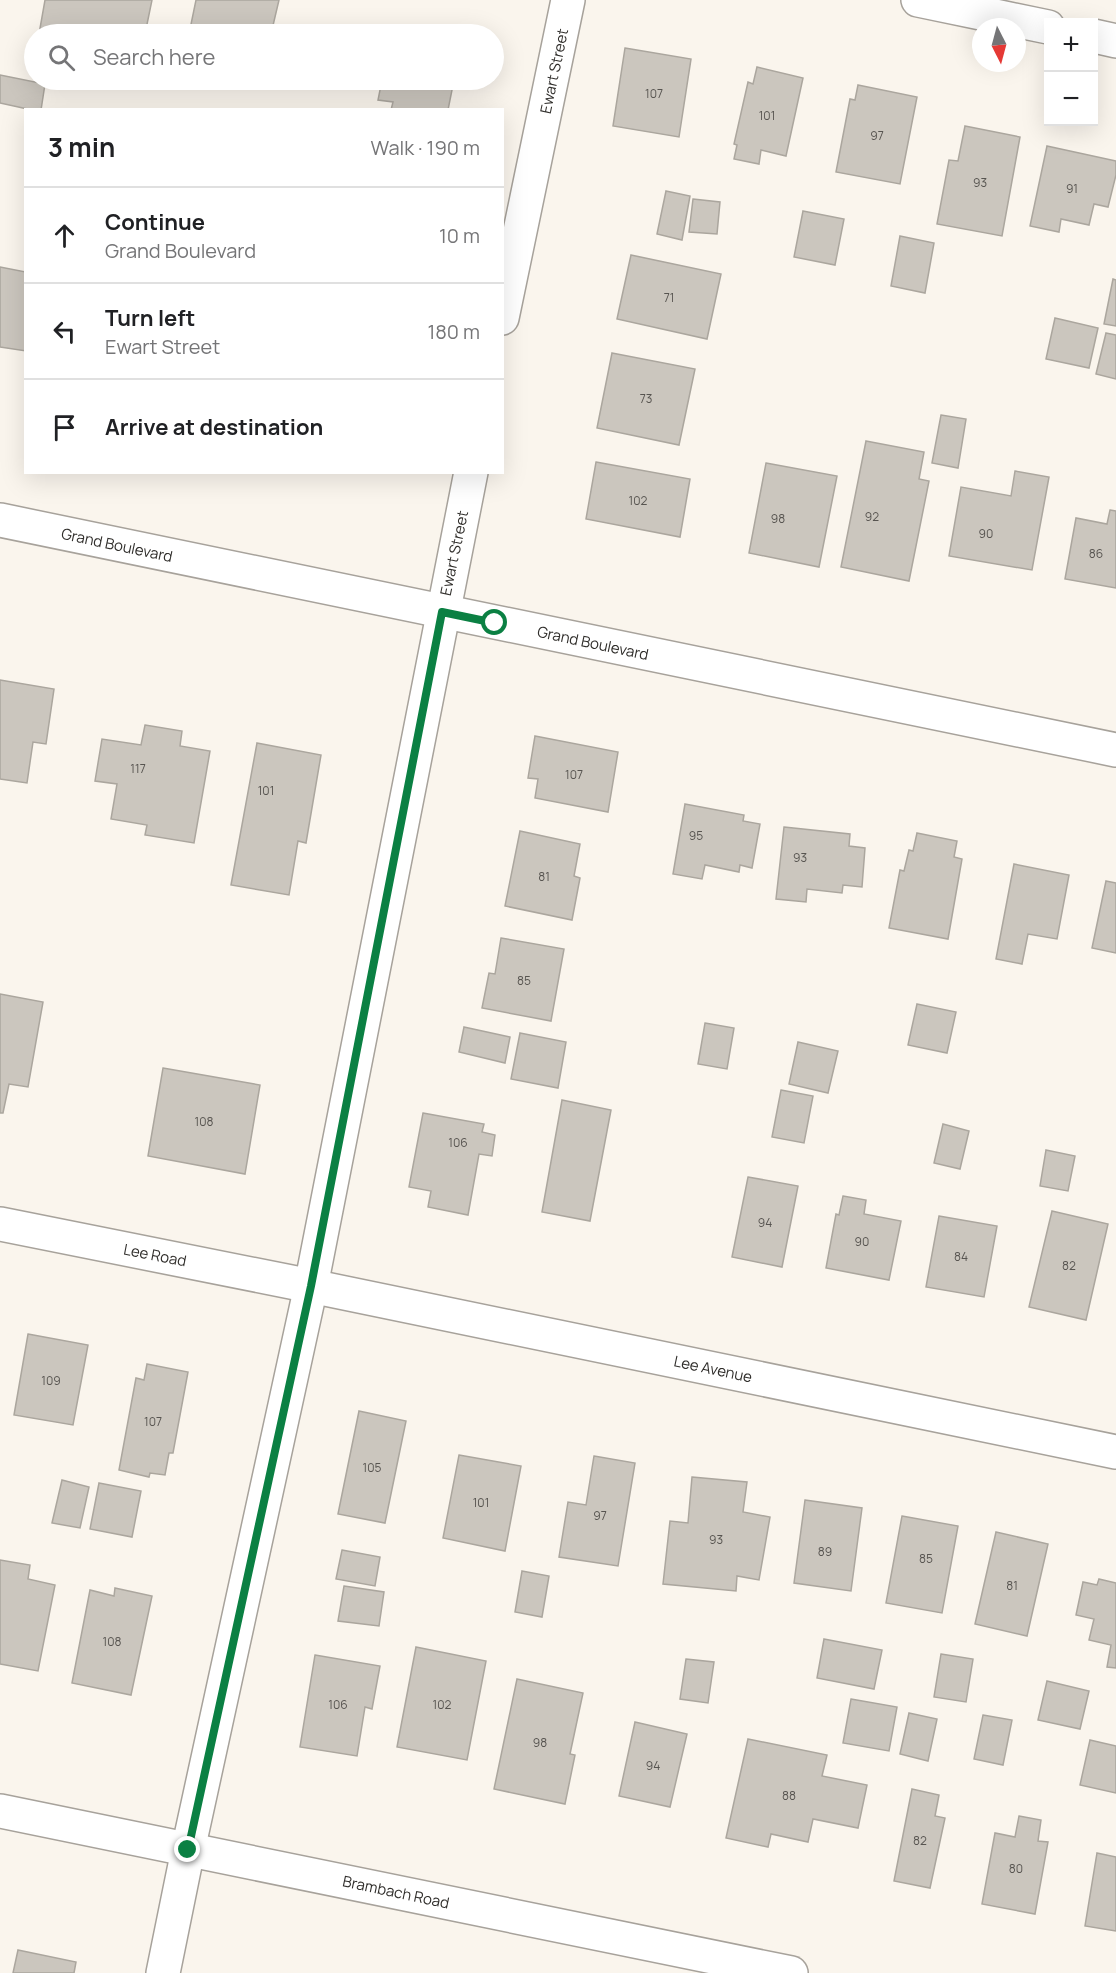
<!DOCTYPE html>
<html lang="en">
<head>
<meta charset="utf-8">
<style>
	:root { --surface:#fff; --page:#f2f2f2; --text:#202124; --muted:#757577; --line:#e0e0e0 }
	body { margin:0; font-family:Manrope,sans-serif; background:var(--page); color:var(--text) }
	.controls { position:absolute; right:18px; top:18px; display:grid; overflow:hidden; border-radius:0px; box-shadow:0 6px 24px #0002 }
	.controls button { width:54px; height:54px; display:grid; place-items:center; padding:0; border:0; border-bottom:2px solid var(--line); background:var(--surface); color:var(--text); font:30px sans-serif }
	.compass { position:absolute; left:972px; top:18px; width:54px; height:54px; border-radius:50%; background:var(--surface); box-shadow:0 6px 24px #0002; rotate:174deg }
	.stop { position:absolute; width:18px; height:18px; margin:-14px; border:4px solid #0b8043; border-radius:50%; background:#fff }
	.stop.end { background:#0b8043; border-color:#fff; box-shadow:0 2px 6px #0008 }
	.list { margin:0; padding:0; list-style:none }
	h2 { display:flex; justify-content:space-between; align-items:center; height:78px; margin:0; padding:0 24px; font-size:26px }
	h2 small { font-size:20px; font-weight:400; color:var(--muted) }
	.list li { display:grid; grid-template-columns:39px 1fr auto; gap:18px; align-items:center; box-sizing:border-box; height:96px; padding:0 24px; border-top:2px solid var(--line) }
	.list b { display:block; font-size:22px; white-space:nowrap }
	.list p { margin:0; font-size:20px; white-space:nowrap; color:var(--muted) }
	.list em { font-size:20px; font-style:normal; color:var(--muted) }
	.icon { flex:none; width:33px; height:33px; fill:none; stroke:currentColor; stroke-width:2; stroke-linecap:round; stroke-linejoin:round }
	.map { position:relative; flex:none; width:1116px; height:1973px; overflow:hidden }
	.search { position:absolute; background:var(--surface); box-shadow:0 6px 24px #0002; left:24px; top:24px; width:480px; height:66px; display:flex; align-items:center; gap:15px; box-sizing:border-box; padding:0 21px; border-radius:33px; color:var(--muted); font-size:22px }
	.panel { position:absolute; background:var(--surface); box-shadow:0 6px 24px #0002; left:24px; top:108px; width:480px; height:366px; border-radius:0px }
	.map>svg:first-child { display:block }
</style>
</head>
<body>
<div class="map">
<svg width="1116" height="1973" viewBox="0 0 1116 1973">
	<rect width="100%" height="100%" fill="#faf5ed"/>
	<g fill="#cbc6be" stroke="#aba69e" stroke-width="1.5">
		<polygon points="45,0 152,0 145,34 39,34"/>
		<polygon points="196,0 279,0 271,34 189,34"/>
		<polygon points="401,28 435,34 400,34"/>
		<polygon points="625,48 691,59 679,137 613,126"/>
		<polygon points="757,67 803,78 786,156 761,150 759,164 734,159 737,145 734,144 748,82 753,84"/>
		<polygon points="0,75 45,84 41,110 32,110 0,103"/>
		<polygon points="382,80 454,80 448,110 391,110 393,102 378,100"/>
		<polygon points="858,85 917,97 900,184 836,172 850,99 855,100"/>
		<polygon points="965,126 1020,137 1002,236 937,224 949,160 958,161"/>
		<polygon points="1047,146 1116,161 1116,175 1108,207 1094,204 1089,225 1061,219 1059,232 1030,226"/>
		<polygon points="666,191 690,196 682,240 657,234"/>
		<polygon points="693,199 720,202 717,234 689,232"/>
		<polygon points="803,211 844,219 835,265 794,257"/>
		<polygon points="900,236 934,243 925,293 891,286"/>
		<polygon points="631,255 721,274 707,339 617,319"/>
		<polygon points="0,267 26,272 26,351 0,347"/>
		<polygon points="1113,279 1116,280 1116,326 1104,324"/>
		<polygon points="1055,318 1098,328 1089,368 1046,359"/>
		<polygon points="1106,333 1116,335 1116,379 1096,374"/>
		<polygon points="612,353 695,369 679,445 597,428"/>
		<polygon points="941,415 966,419 958,468 932,463"/>
		<polygon points="866,441 924,452 919,479 929,481 909,581 841,567"/>
		<polygon points="596,462 690,479 680,537 586,519"/>
		<polygon points="766,463 837,476 819,567 749,553"/>
		<polygon points="1015,471 1049,477 1032,570 949,556 961,487 1011,496"/>
		<polygon points="1110,510 1116,511 1116,588 1065,579 1076,518 1107,524"/>
		<polygon points="0,680 54,689 46,744 33,742 27,783 0,779"/>
		<polygon points="145,725 182,731 180,746 210,751 194,843 145,835 147,825 111,819 117,784 95,781 102,739 141,745"/>
		<polygon points="535,736 618,752 608,812 535,798 538,779 528,778"/>
		<polygon points="257,743 321,755 306,843 298,841 289,895 231,885"/>
		<polygon points="685,804 744,815 743,821 760,824 752,868 740,865 739,872 705,865 702,879 673,874"/>
		<polygon points="784,827 850,834 849,846 865,848 862,887 843,885 842,893 807,889 806,902 776,899"/>
		<polygon points="520,831 580,844 574,876 580,878 572,920 505,906"/>
		<polygon points="917,833 957,841 954,857 962,859 948,939 889,928 900,870 904,871 909,850 913,851"/>
		<polygon points="1014,864 1069,875 1057,939 1028,934 1022,964 996,959"/>
		<polygon points="1106,881 1116,883 1116,953 1092,948"/>
		<polygon points="501,938 564,949 551,1021 482,1008 489,973 495,974"/>
		<polygon points="0,994 43,1002 28,1087 9,1084 3,1113 0,1113"/>
		<polygon points="917,1004 956,1012 947,1053 908,1045"/>
		<polygon points="705,1023 734,1028 727,1069 698,1064"/>
		<polygon points="464,1027 510,1037 505,1063 459,1052"/>
		<polygon points="520,1033 566,1042 558,1088 511,1079"/>
		<polygon points="798,1042 838,1051 828,1093 789,1084"/>
		<polygon points="163,1068 260,1085 245,1174 148,1156"/>
		<polygon points="781,1090 813,1096 804,1143 772,1137"/>
		<polygon points="562,1100 611,1110 590,1221 542,1212"/>
		<polygon points="423,1113 484,1124 482,1132 495,1135 492,1156 479,1154 468,1215 428,1207 431,1191 409,1187"/>
		<polygon points="943,1124 969,1131 960,1169 934,1163"/>
		<polygon points="1046,1150 1075,1156 1068,1191 1040,1186"/>
		<polygon points="748,1177 798,1186 782,1267 732,1257"/>
		<polygon points="843,1196 866,1200 864,1214 901,1221 889,1280 826,1268 836,1214 839,1215"/>
		<polygon points="1052,1211 1108,1224 1086,1320 1029,1307"/>
		<polygon points="939,1216 997,1226 984,1297 926,1287"/>
		<polygon points="28,1334 88,1345 73,1425 14,1415"/>
		<polygon points="147,1364 188,1372 173,1453 169,1453 165,1475 150,1473 149,1477 119,1470 136,1378 144,1380"/>
		<polygon points="359,1411 406,1421 385,1523 338,1514"/>
		<polygon points="459,1455 521,1466 505,1551 443,1538"/>
		<polygon points="594,1456 635,1463 618,1566 559,1557 568,1502 586,1505"/>
		<polygon points="692,1477 747,1482 743,1512 770,1517 759,1580 737,1576 736,1591 663,1584 670,1521 688,1523"/>
		<polygon points="62,1480 89,1487 80,1528 52,1523"/>
		<polygon points="99,1483 141,1491 132,1537 90,1529"/>
		<polygon points="805,1500 862,1508 851,1591 794,1583"/>
		<polygon points="902,1516 958,1526 942,1613 886,1603"/>
		<polygon points="996,1532 1048,1544 1027,1636 975,1624"/>
		<polygon points="342,1550 380,1557 375,1586 336,1579"/>
		<polygon points="0,1560 30,1565 28,1579 55,1585 38,1671 0,1664"/>
		<polygon points="522,1571 549,1576 542,1617 515,1612"/>
		<polygon points="1099,1579 1116,1583 1116,1668 1107,1667 1111,1645 1089,1640 1094,1619 1076,1615 1083,1582 1097,1585"/>
		<polygon points="344,1586 384,1592 379,1626 338,1621"/>
		<polygon points="115,1588 152,1596 131,1695 72,1683 90,1590 114,1596"/>
		<polygon points="824,1639 882,1650 874,1689 817,1678"/>
		<polygon points="416,1647 486,1661 467,1760 397,1747"/>
		<polygon points="941,1654 973,1659 966,1702 934,1697"/>
		<polygon points="315,1655 380,1666 372,1709 365,1707 357,1756 300,1747"/>
		<polygon points="686,1659 714,1662 708,1703 680,1699"/>
		<polygon points="517,1679 583,1693 570,1754 575,1755 565,1804 494,1789"/>
		<polygon points="1047,1681 1089,1691 1080,1729 1038,1720"/>
		<polygon points="851,1699 897,1707 889,1751 843,1743"/>
		<polygon points="909,1713 937,1719 928,1761 900,1754"/>
		<polygon points="983,1715 1012,1720 1003,1765 974,1759"/>
		<polygon points="635,1722 687,1734 670,1807 619,1796"/>
		<polygon points="748,1739 827,1755 822,1776 867,1785 858,1828 813,1819 808,1842 771,1834 768,1847 726,1838"/>
		<polygon points="1090,1740 1116,1746 1116,1793 1080,1785"/>
		<polygon points="912,1789 939,1795 935,1816 945,1818 930,1888 894,1881"/>
		<polygon points="1019,1816 1041,1820 1038,1841 1048,1842 1035,1914 982,1904 995,1833 1015,1837"/>
		<polygon points="1097,1853 1116,1857 1116,1931 1085,1926"/>
		<polygon points="18,1950 76,1962 74,1973 13,1973"/>
	</g>
	<g fill="none" stroke-linecap="round" stroke-linejoin="round">
		<g stroke="#a7a29b" stroke-width="36">
			<g id="minor">
				<polyline points="918,0 1048,27"/>
				<polyline points="1094,36 1116,41"/>
				<polyline points="502,318 568,0"/>
				<polyline points="0,1224 311,1286 1116,1452"/>
				<polyline points="0,1811 791,1973"/>
				<polyline points="163,1973 188,1850 311,1286 471,472"/>
			</g>
		</g>
		<g stroke="#a7a29b" stroke-width="36">
			<polyline id="tertiary" points="0,520 1116,750"/>
		</g>
		<use href="#minor" stroke="#fff" stroke-width="33"/>
		<use href="#tertiary" stroke="#fff" stroke-width="33"/>
	</g>
	<g fill="none" stroke-linecap="round" stroke-linejoin="round">
		<polyline stroke="#0b8043" stroke-width="8" points="188,1850 311,1286 442,612 495,623"/>
	</g>
	<g text-anchor="middle" dominant-baseline="central" stroke-width="4.5" stroke-linejoin="round" paint-order="stroke">
		<g font-size="12" fill="#575450">
			<text x="654" y="93">107</text>
			<text x="767" y="115">101</text>
			<text x="877" y="135">97</text>
			<text x="980" y="182">93</text>
			<text x="1072" y="188">91</text>
			<text x="669" y="297">71</text>
			<text x="646" y="398">73</text>
			<text x="638" y="500">102</text>
			<text x="872" y="516">92</text>
			<text x="778" y="518">98</text>
			<text x="986" y="533">90</text>
			<text x="1096" y="553">86</text>
			<text x="138" y="768">117</text>
			<text x="574" y="774">107</text>
			<text x="266" y="790">101</text>
			<text x="696" y="835">95</text>
			<text x="800" y="857">93</text>
			<text x="544" y="876">81</text>
			<text x="524" y="980">85</text>
			<text x="204" y="1121">108</text>
			<text x="458" y="1142">106</text>
			<text x="765" y="1222">94</text>
			<text x="862" y="1241">90</text>
			<text x="961" y="1256">84</text>
			<text x="1069" y="1265">82</text>
			<text x="51" y="1380">109</text>
			<text x="153" y="1421">107</text>
			<text x="372" y="1467">105</text>
			<text x="481" y="1502">101</text>
			<text x="600" y="1515">97</text>
			<text x="716" y="1539">93</text>
			<text x="825" y="1551">89</text>
			<text x="926" y="1558">85</text>
			<text x="1012" y="1585">81</text>
			<text x="112" y="1641">108</text>
			<text x="338" y="1704">106</text>
			<text x="442" y="1704">102</text>
			<text x="540" y="1742">98</text>
			<text x="653" y="1765">94</text>
			<text x="789" y="1795">88</text>
			<text x="920" y="1840">82</text>
			<text x="1016" y="1868">80</text>
		</g>
		<g font-size="15" fill="#302e2b" stroke="#fff">
			<text transform="translate(554 71) rotate(-78)">Ewart Street</text>
			<text transform="translate(117 545) rotate(12)">Grand Boulevard</text>
			<text transform="translate(454 553) rotate(-78)">Ewart Street</text>
			<text transform="translate(593 643) rotate(12)">Grand Boulevard</text>
			<text transform="translate(155 1255) rotate(11)">Lee Road</text>
			<text transform="translate(713 1369) rotate(12)">Lee Avenue</text>
			<text transform="translate(396 1892) rotate(12)">Brambach Road</text>
		</g>
	</g>
</svg>
<div class="controls">
<button>+</button>
<button>−</button>
</div>
<svg class="compass" viewBox="-18 -18 36 36"><path d="M0-13l5 13h-10z" fill="#e53935"/><path d="M0 13l5-13h-10z" fill="#757577"/></svg>
<div class="stop" style="left:495px;top:623px"></div>
<div class="stop end" style="left:188px;top:1850px"></div>
<div class="search"><svg class="icon" aria-label="search" viewBox="0 0 24 24"><circle cx="10" cy="10" r="6"/><path d="M15 15l6 6"/></svg>Search here</div>
<section class="panel">
<h2>3 min<small>Walk · 190 m</small></h2>
<ul class="list">
<li><svg class="icon" aria-label="ahead" viewBox="0 0 24 24"><path d="M12 20V5M6 11l6-6 6 6"/></svg><div><b>Continue</b><p>Grand Boulevard</p></div><em>10 m</em></li>
<li><svg class="icon" aria-label="left" viewBox="0 0 24 24"><path d="M17 20v-9H6M10 6l-5 5 5 5"/></svg><div><b>Turn left</b><p>Ewart Street</p></div><em>180 m</em></li>
<li><svg class="icon" aria-label="arrive" viewBox="0 0 24 24"><path d="M6 21V4h12l-3 4 3 4H6"/></svg><div><b>Arrive at destination</b></div></li>
</ul>
</section>
</div>
</body>
</html>
